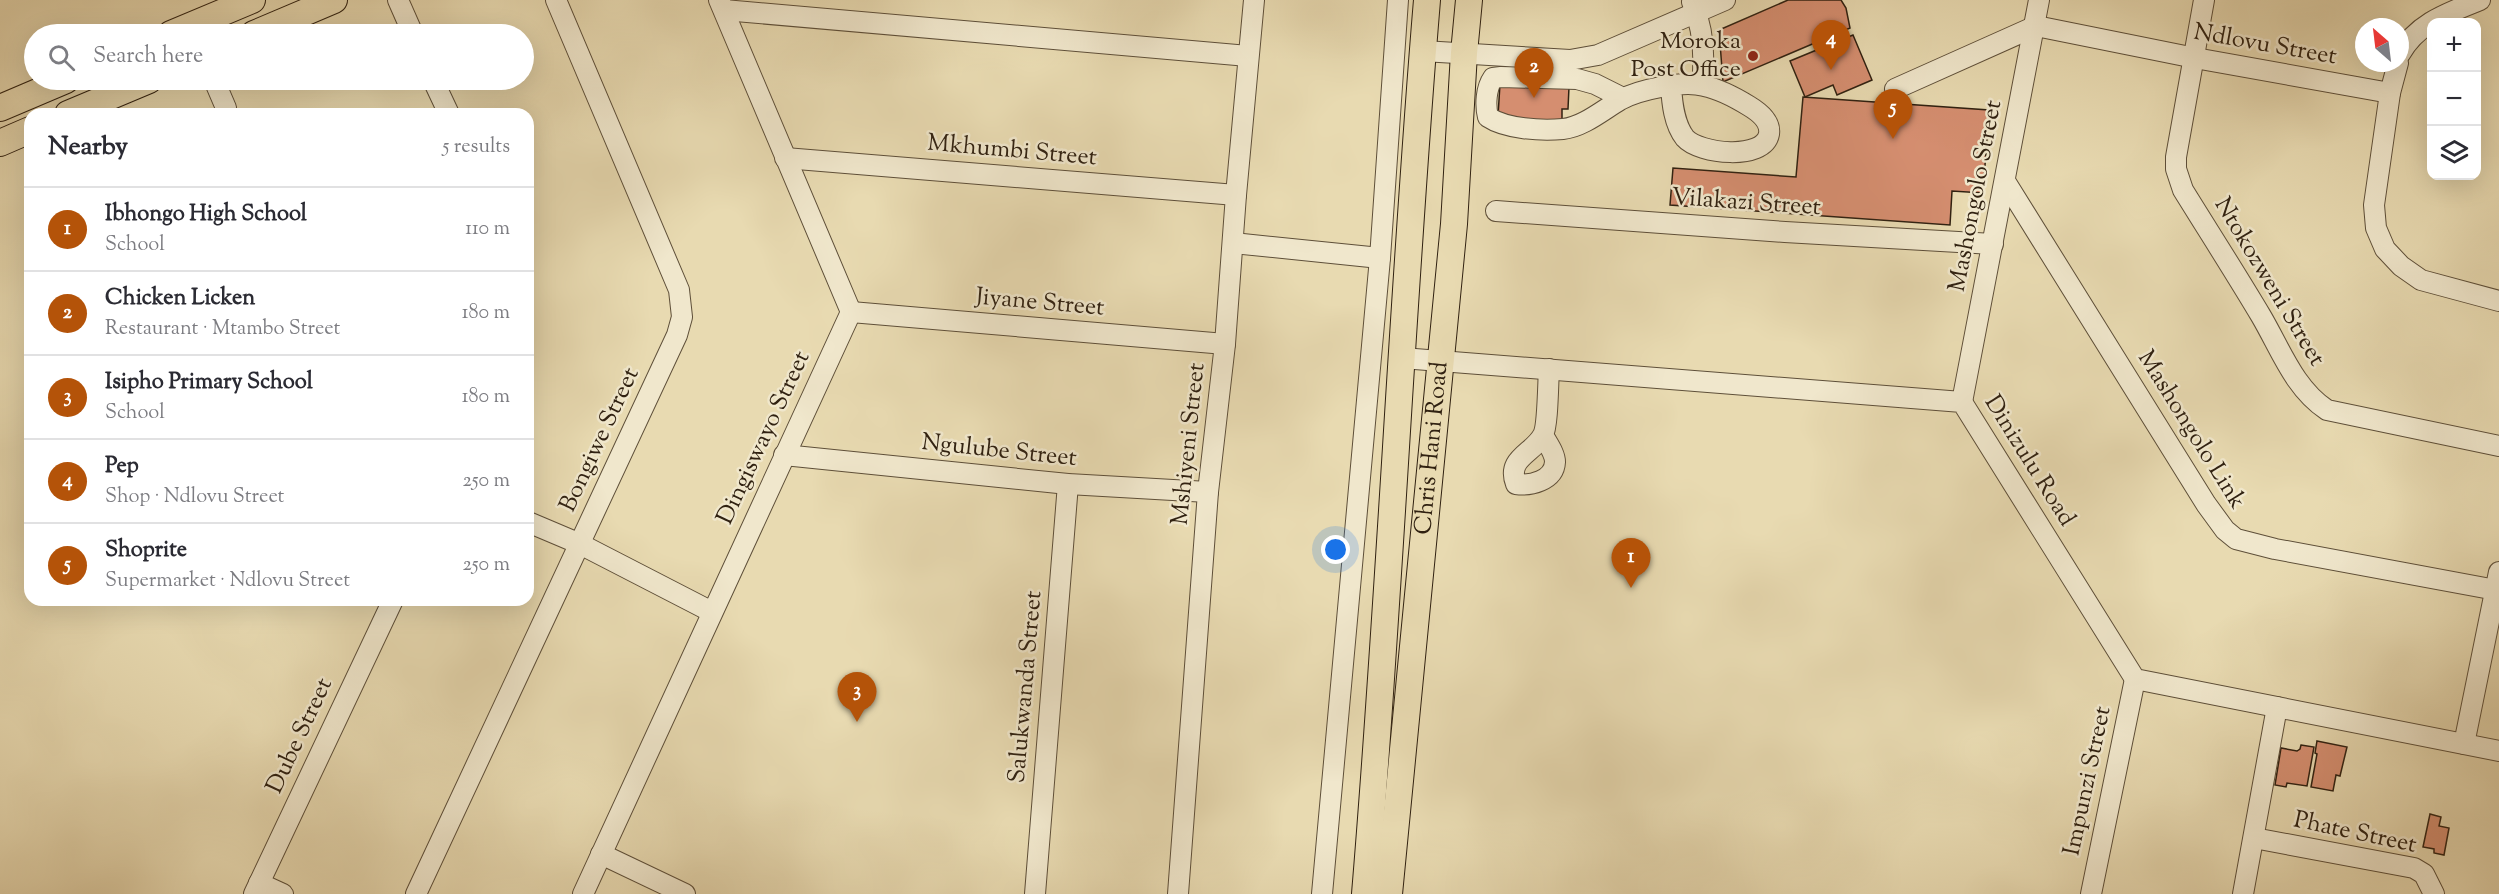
<!DOCTYPE html>
<html lang="en">
<head>
<meta charset="utf-8">
<style>
	:root { --surface:#fff; --page:#f2f2f3; --text:#2b2b33; --muted:#7c7c81; --line:#e1e1e2; --accent:#b45309 }
	body { margin:0; font-family:"Sorts Mill Goudy",serif; background:var(--page); color:var(--text) }
	.controls { position:absolute; right:18px; top:18px; display:grid; overflow:hidden; border-radius:12px; box-shadow:0 6px 24px #0002 }
	.controls button { width:54px; height:54px; display:grid; place-items:center; padding:0; border:0; border-bottom:2px solid var(--line); background:var(--surface); color:var(--text); font:30px sans-serif }
	.compass { position:absolute; left:2355px; top:18px; width:54px; height:54px; border-radius:50%; background:var(--surface); box-shadow:0 6px 24px #0002; rotate:332deg }
	.you { position:absolute; left:1336px; top:550px; width:21px; height:21px; margin:-15px; border:4px solid #fff; border-radius:50%; background:#1a73e8; box-shadow:0 0 0 9px #1a73e833 }
	.badge { display:grid; place-items:center; width:39px; height:39px; border-radius:50%; background:var(--accent); color:#fff; font-size:20px; font-weight:700 }
	.pin { position:absolute; translate:-50% -50px; filter:drop-shadow(0 2px 3px #0008) }
	.pin::after { content:''; position:absolute; top:32px; width:21px; height:18px; background:inherit; clip-path:polygon(0 0,100% 0,50% 100%) }
	.list { margin:0; padding:0; list-style:none }
	h2 { display:flex; justify-content:space-between; align-items:center; height:78px; margin:0; padding:0 24px; font-size:26px }
	h2 small { font-size:20px; font-weight:400; color:var(--muted) }
	.list li { display:grid; grid-template-columns:39px 1fr auto; gap:18px; align-items:center; box-sizing:border-box; height:84px; padding:0 24px; border-top:2px solid var(--line) }
	.list b { display:block; font-size:22px; white-space:nowrap }
	.list p { margin:0; font-size:20px; white-space:nowrap; color:var(--muted) }
	.list em { font-size:20px; font-style:normal; color:var(--muted) }
	.icon { flex:none; width:33px; height:33px; fill:none; stroke:currentColor; stroke-width:2; stroke-linecap:round; stroke-linejoin:round }
	.map { position:relative; flex:none; width:2499px; height:894px; overflow:hidden }
	.search { position:absolute; background:var(--surface); box-shadow:0 6px 24px #0002; left:24px; top:24px; width:510px; height:66px; display:flex; align-items:center; gap:15px; box-sizing:border-box; padding:0 21px; border-radius:33px; color:var(--muted); font-size:22px }
	.panel { position:absolute; background:var(--surface); box-shadow:0 6px 24px #0002; left:24px; top:108px; width:510px; height:498px; border-radius:18px }
	.map>svg:first-child { display:block }
</style>
</head>
<body>
<div class="map">
<svg width="2499" height="894" viewBox="0 0 2499 894">
	<rect width="100%" height="100%" fill="#e8dab1"/>
	<filter id="stains"><feTurbulence type="fractalNoise" baseFrequency=".00333" numOctaves="4"/><feColorMatrix values="0 0 0 0 .2 0 0 0 0 .09 0 0 0 0 .02 0 0 0 .5 -.17"/></filter>
	<radialGradient id="worn" r=".72"><stop offset=".6" stop-color="#630" stop-opacity="0"/><stop offset="1" stop-color="#630" stop-opacity=".3"/></radialGradient>
	<g fill="#d58e70" stroke="#302111" stroke-width="1.5">
		<polygon points="1788,0 1841,0 1846,8 1850,28 1723,82 1719,30"/>
		<polygon points="1853,35 1872,80 1837,95 1833,85 1805,97 1790,61"/>
		<polygon points="1500,84 1569,87 1568,109 1562,109 1562,124 1520,122 1498,116"/>
		<polygon points="1803,97 1989,110 1983,193 1952,191 1950,225 1670,205 1673,168 1796,177"/>
		<polygon points="2317,741 2347,747 2340,776 2336,775 2333,791 2311,787 2317,754 2315,753"/>
		<polygon points="2301,745 2314,747 2307,786 2287,783 2286,787 2275,785 2281,748 2297,751 2300,749"/>
		<polygon points="2430,814 2441,817 2439,826 2449,828 2444,855 2434,853 2434,849 2423,847"/>
	</g>
	<g fill="none" stroke-linecap="round" stroke-linejoin="round">
		<g stroke="#5e4f39" stroke-width="22">
			<g id="minor">
				<polyline points="398,0 413,34"/>
				<path d="M2204 0 2176 157V169L2183 190C2209 232 2236 274 2261 316 2281 350 2294 388 2327 410L2499 446"/>
				<path d="M1692 2C1704 29 1705 57 1702 85"/>
				<polyline points="724,10 1248,56"/>
				<polyline points="1423,51 1570,60 1598,55 1725,0"/>
				<path d="M2400 54C2417 23 2448 13 2480 0"/>
				<polyline points="2398,63 2390,93 2374,205 2376,228 2385,249 2401,266 2421,280 2499,301"/>
				<polyline points="214,80 226,108 225,114"/>
				<polyline points="433,80 449,114"/>
				<polyline points="1895,89 2036,26 2195,58 2390,93"/>
				<path d="M1623 98 1595 84 1577 79 1501 77 1493 78C1486 88 1485 105 1488 117 1506 129 1541 131 1563 129 1583 127 1603 110 1620 100 1638 90 1683 80 1704 86 1719 89 1736 98 1749 106 1759 112 1771 121 1769 134 1764 161 1699 154 1685 138 1674 124 1672 103 1671 86"/>
				<polyline points="785,158 1236,195"/>
				<polyline points="2005,181 2206,504 2225,530 2236,539 2275,549 2496,590"/>
				<polyline points="1496,211 1785,232 1993,244"/>
				<polyline points="1233,243 1380,258"/>
				<polyline points="851,312 1225,344"/>
				<polyline points="1402,358 1962,402 2135,679 2499,751"/>
				<polyline points="1962,402 2039,0"/>
				<path d="M1543 435C1547 443 1555 453 1555 462 1554 481 1530 486 1516 484 1506 458 1533 454 1543 435 1548 426 1548 382 1549 369"/>
				<polyline points="784,455 1068,484 1208,492"/>
				<polyline points="528,522 580,544 712,612"/>
				<polyline points="2464,744 2499,572"/>
				<polyline points="2254,838 2414,868 2424,874 2434,894"/>
				<polyline points="601,854 685,894"/>
				<polyline points="259,883 283,894"/>
				<polyline points="254,894 393,600"/>
				<polyline points="416,894 677,335 682,317 679,290 556,0"/>
				<polyline points="583,894 851,312 719,0"/>
				<polyline points="1035,894 1068,484"/>
				<polyline points="1178,894 1208,492 1225,344 1236,195 1254,0"/>
				<polyline points="1322,894 1380,258 1398,0"/>
				<polyline points="2091,894 2135,679"/>
				<polyline points="2243,894 2277,707"/>
			</g>
		</g>
		<g stroke="#302111" stroke-width="28">
			<g id="major">
				<polyline points="171,34 252,0"/>
				<polyline points="254,34 334,0"/>
				<polyline points="0,108 66,80"/>
				<polyline points="68,114 149,80"/>
				<polyline points="0,143 30,130"/>
				<path d="M1365 894C1390 596 1402 298 1427 0"/>
				<path id="s1" d="M1389 894 1454 224 1464 53 1469 0"/>
			</g>
		</g>
		<use href="#minor" stroke="#f0e7cc" stroke-width="20"/>
		<use href="#major" stroke="#e8dab1" stroke-width="26"/>
	</g>
	<circle fill="#8f2418" stroke="#f0e7cc" stroke-width="2" cx="1753" cy="56" r="6"/>
	<g text-anchor="middle" dominant-baseline="central" stroke-width="5" stroke-linejoin="round" paint-order="stroke">
		<g font-size="24" fill="#302111" stroke="#f0e7cc" text-anchor="end">
			<text x="1741" y="42">Moroka<tspan x="1741" dy="28">Post Office</tspan></text>
		</g>
		<g font-size="24" fill="#302111" stroke="#f0e7cc">
			<text transform="translate(2265 45) rotate(10)">Ndlovu Street</text>
			<text transform="translate(1012 151) rotate(5)">Mkhumbi Street</text>
			<text transform="translate(1976 196) rotate(-79)">Mashongolo Street</text>
			<text transform="translate(1746 203) rotate(4)">Vilakazi Street</text>
			<text transform="translate(2269 282) rotate(59)">Ntokozweni Street</text>
			<text transform="translate(1040 303) rotate(5)">Jiyane Street</text>
			<text transform="translate(2191 430) rotate(58)">Mashongolo Link</text>
			<text transform="translate(764 438) rotate(-65)">Dingiswayo Street</text>
			<text transform="translate(600 440) rotate(-65)">Bongiwe Street</text>
			<text transform="translate(1189 444) rotate(-84)">Mshiyeni Street</text>
			<text stroke="none"><textPath href="#s1" startOffset="448">Chris Hani Road</textPath></text>
			<text transform="translate(999 451) rotate(6)">Ngulube Street</text>
			<text transform="translate(2029 461) rotate(58)">Dinizulu Road</text>
			<text transform="translate(1026 687) rotate(-85)">Salukwanda Street</text>
			<text transform="translate(300 736) rotate(-65)">Dube Street</text>
			<text transform="translate(2088 781) rotate(-78)">Impunzi Street</text>
			<text transform="translate(2355 833) rotate(12)">Phate Street</text>
		</g>
	</g>
	<rect width="100%" height="100%" filter="url(#stains)"/>
	<rect width="100%" height="100%" fill="url(#worn)"/>
</svg>
<div class="controls">
<button>+</button>
<button>−</button>
<button><svg class="icon" aria-label="layers" viewBox="0 0 24 24"><path d="M12 4l9 5-9 5-9-5zM3 14l9 5 9-5"/></svg></button>
</div>
<svg class="compass" viewBox="-18 -18 36 36"><path d="M0-13l5 13h-10z" fill="#e53935"/><path d="M0 13l5-13h-10z" fill="#7c7c81"/></svg>
<div class="you"></div>
<div class="pin badge" style="left:1631px;top:588px">1</div>
<div class="pin badge" style="left:1534px;top:98px">2</div>
<div class="pin badge" style="left:857px;top:722px">3</div>
<div class="pin badge" style="left:1831px;top:70px">4</div>
<div class="pin badge" style="left:1893px;top:139px">5</div>
<div class="search"><svg class="icon" aria-label="search" viewBox="0 0 24 24"><circle cx="10" cy="10" r="6"/><path d="M15 15l6 6"/></svg>Search here</div>
<section class="panel">
<h2>Nearby<small>5 results</small></h2>
<ul class="list">
<li><span class="badge">1</span><div><b>Ibhongo High School</b><p>School</p></div><em>110 m</em></li>
<li><span class="badge">2</span><div><b>Chicken Licken</b><p>Restaurant · Mtambo Street</p></div><em>180 m</em></li>
<li><span class="badge">3</span><div><b>Isipho Primary School</b><p>School</p></div><em>180 m</em></li>
<li><span class="badge">4</span><div><b>Pep</b><p>Shop · Ndlovu Street</p></div><em>250 m</em></li>
<li><span class="badge">5</span><div><b>Shoprite</b><p>Supermarket · Ndlovu Street</p></div><em>250 m</em></li>
</ul>
</section>
</div>
</body>
</html>
